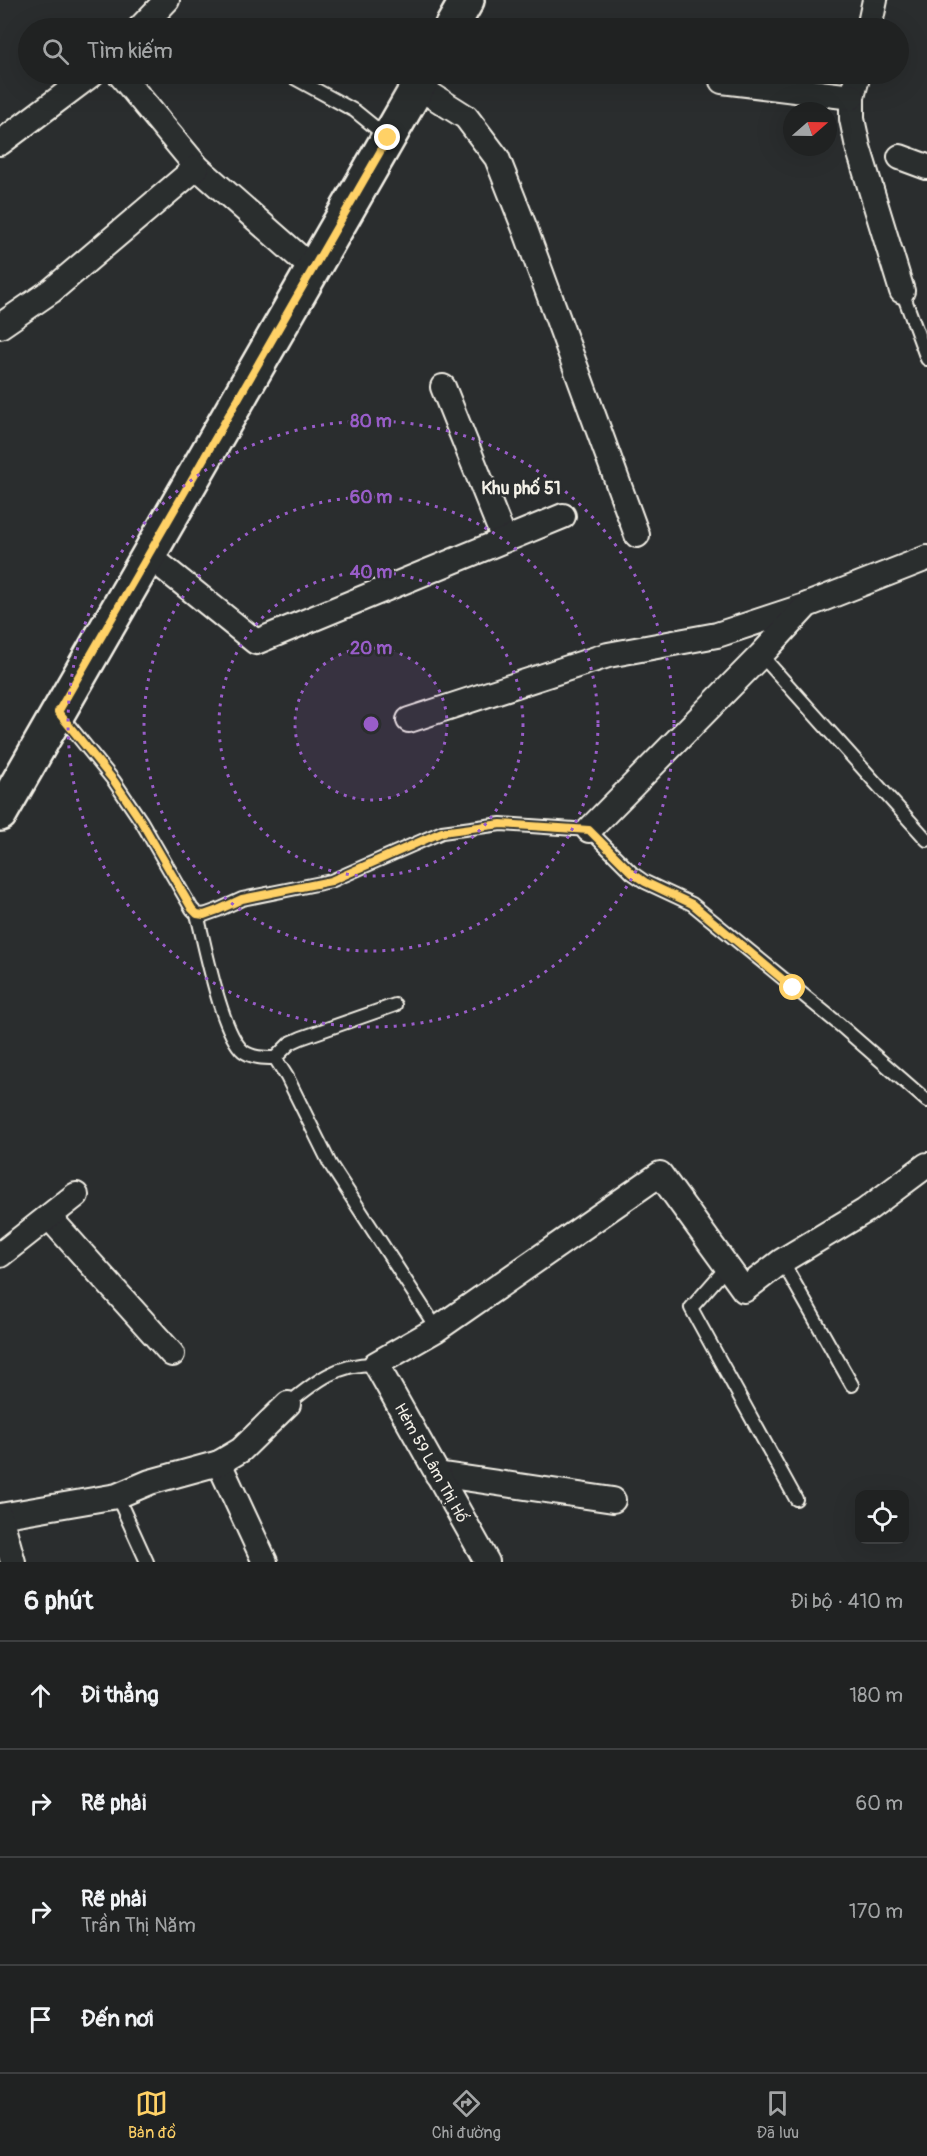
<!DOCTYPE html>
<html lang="vi">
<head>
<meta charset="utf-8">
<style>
	:root { --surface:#202222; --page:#282a2a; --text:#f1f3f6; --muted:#a2a4a5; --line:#3d3f40; --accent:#ffd166 }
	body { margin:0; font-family:Pangolin,sans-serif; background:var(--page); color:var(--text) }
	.controls { position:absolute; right:18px; bottom:18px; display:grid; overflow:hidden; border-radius:12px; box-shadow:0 6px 24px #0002 }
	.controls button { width:54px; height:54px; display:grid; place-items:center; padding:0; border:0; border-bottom:2px solid var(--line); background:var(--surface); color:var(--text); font:30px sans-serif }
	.compass { position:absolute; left:783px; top:102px; width:54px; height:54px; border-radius:50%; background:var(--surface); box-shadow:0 6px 24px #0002; rotate:70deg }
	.stop { position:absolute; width:18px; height:18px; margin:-14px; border:4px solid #ffd166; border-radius:50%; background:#fff }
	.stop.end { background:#ffd166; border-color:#fff; box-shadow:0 2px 6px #0008 }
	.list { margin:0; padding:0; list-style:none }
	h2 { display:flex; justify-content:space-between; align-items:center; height:78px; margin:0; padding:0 24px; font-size:26px }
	h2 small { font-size:20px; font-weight:400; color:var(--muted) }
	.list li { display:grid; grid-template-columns:39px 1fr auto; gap:18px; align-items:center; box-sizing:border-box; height:108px; padding:0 24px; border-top:2px solid var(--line) }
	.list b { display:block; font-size:22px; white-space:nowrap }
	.list p { margin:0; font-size:20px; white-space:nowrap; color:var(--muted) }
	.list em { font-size:20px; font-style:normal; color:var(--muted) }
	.icon { flex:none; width:33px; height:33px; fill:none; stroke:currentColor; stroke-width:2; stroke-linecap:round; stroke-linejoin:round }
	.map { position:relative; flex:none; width:927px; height:1562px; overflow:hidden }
	.search { position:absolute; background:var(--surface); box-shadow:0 6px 24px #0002; left:18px; right:18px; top:18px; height:66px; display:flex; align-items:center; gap:15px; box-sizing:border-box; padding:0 21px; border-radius:33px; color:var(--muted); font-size:22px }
	.sheet { height:510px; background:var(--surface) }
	nav { display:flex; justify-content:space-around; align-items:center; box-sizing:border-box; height:84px; border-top:2px solid var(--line); background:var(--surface); font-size:16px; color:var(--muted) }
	nav a { display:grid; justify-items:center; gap:3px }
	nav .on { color:var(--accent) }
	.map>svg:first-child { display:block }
</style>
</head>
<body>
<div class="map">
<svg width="927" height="1562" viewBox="0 0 927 1562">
	<rect width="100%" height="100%" fill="#2a2d2e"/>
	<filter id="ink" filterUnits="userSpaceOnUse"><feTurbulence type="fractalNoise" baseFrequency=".0167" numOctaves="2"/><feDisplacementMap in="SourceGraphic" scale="12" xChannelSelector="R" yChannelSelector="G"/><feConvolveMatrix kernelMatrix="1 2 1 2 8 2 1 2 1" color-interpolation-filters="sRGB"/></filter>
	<g filter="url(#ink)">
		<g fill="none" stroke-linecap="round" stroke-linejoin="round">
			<g stroke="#f4f1e8" stroke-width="16">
				<g id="lane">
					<polyline points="287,74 355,111 387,137"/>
					<polyline points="902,291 927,359"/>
					<polyline points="761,655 927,840"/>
					<polyline points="59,713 114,781 141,821 192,909 197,914 204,915 218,910 242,899 331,881 442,832 501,824 589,830 632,873 645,882 692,904 840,1025 927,1101"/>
					<path d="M197 914C205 945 221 1032 243 1051 252 1058 264 1058 275 1058"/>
					<polyline points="395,1005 301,1038 290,1043 275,1058 287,1077 330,1164 437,1329"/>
					<polyline points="782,1261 852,1385"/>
					<polyline points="727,1267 691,1308 796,1499"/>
					<path d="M288 1404C316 1381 338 1363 376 1364"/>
					<polyline points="117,1496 147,1562"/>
				</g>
			</g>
			<g stroke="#f4f1e8" stroke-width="28">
				<g id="street">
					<polyline points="140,28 167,0"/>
					<polyline points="869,28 875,0"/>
					<polyline points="120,74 197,167 313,269"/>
					<polyline points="858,74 852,97 852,119 858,147 902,291"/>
					<polyline points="722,81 852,97"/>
					<polyline points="417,86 466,117 497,158 525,229 637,535"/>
					<polyline points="0,143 92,74"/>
					<polyline points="900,157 927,167"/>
					<polyline points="0,326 51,291 197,167"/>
					<polyline points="443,387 504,539"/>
					<polyline points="148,555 256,642 563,516"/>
					<polyline points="409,720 608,655 717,635 805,606"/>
					<polyline points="589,830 761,655 807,605 927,558"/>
					<polyline points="49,1217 172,1354"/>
					<polyline points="0,1255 76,1195"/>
					<polyline points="219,1463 265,1562"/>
					<polyline points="437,1474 613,1500"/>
					<polyline points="0,1516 117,1496 150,1482 219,1463 241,1450 288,1404"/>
					<polyline points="0,1516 13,1562"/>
					<polyline points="487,1562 376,1364 437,1329 660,1174 744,1290 782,1261 865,1211 927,1165"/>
				</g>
			</g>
			<g stroke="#f4f1e8" stroke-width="38">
				<g id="secondary">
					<polyline points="451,28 467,0"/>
					<polyline points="0,814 425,74"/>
				</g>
			</g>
			<use href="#lane" stroke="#2a2d2e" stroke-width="12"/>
			<use href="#street" stroke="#2a2d2e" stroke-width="24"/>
			<use href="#secondary" stroke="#2a2d2e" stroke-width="33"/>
		</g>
	</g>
	<g fill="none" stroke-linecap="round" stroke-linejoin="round" filter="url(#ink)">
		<polyline stroke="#ffd166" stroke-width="8" points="388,138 58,712 114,781 141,821 192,909 197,914 204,915 218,910 242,899 331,881 442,832 501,824 589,830 632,873 645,882 692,904 793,988"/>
	</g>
	<circle cx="371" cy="724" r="76" fill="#995dc9" fill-opacity=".12"/>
	<g fill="none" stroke="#995dc9" stroke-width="3" stroke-dasharray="3 6">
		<circle cx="371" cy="724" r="76"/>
		<circle cx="371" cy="724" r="152"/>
		<circle cx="371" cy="724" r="227"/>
		<circle cx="371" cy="724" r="303"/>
	</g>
	<g text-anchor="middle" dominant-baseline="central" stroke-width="5" stroke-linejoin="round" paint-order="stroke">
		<g font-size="16" fill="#f4f1e8" stroke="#2a2d2e">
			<text transform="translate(431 1463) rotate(61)">Hẻm 59 Lâm Thị Hố</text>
		</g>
		<g font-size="18" font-weight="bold" fill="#f4f1e8" stroke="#2a2d2e">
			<text x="521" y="488">Khu phố 51</text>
		</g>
	</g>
	<circle cx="371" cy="724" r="9" fill="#995dc9" stroke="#2a2d2e" stroke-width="3"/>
	<g font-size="18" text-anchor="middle" font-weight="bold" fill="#995dc9" stroke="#2a2d2e" stroke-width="5" stroke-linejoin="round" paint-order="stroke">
		<text x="371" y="427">80 m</text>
		<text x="371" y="503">60 m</text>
		<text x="371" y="578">40 m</text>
		<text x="371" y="654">20 m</text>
	</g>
</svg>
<div class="controls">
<button><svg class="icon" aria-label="locate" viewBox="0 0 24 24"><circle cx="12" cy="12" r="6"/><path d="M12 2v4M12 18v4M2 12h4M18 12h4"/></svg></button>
</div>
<svg class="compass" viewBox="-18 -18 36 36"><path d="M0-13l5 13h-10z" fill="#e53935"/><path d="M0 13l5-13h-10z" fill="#a2a4a5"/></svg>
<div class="stop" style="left:793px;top:988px"></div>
<div class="stop end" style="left:388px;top:138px"></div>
<div class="search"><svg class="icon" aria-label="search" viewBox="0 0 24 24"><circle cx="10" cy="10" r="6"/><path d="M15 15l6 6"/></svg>Tìm kiếm</div>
</div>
<section class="sheet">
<h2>6 phút<small>Đi bộ · 410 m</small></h2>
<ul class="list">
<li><svg class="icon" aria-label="ahead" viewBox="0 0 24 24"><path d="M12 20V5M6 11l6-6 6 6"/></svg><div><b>Đi thẳng</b></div><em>180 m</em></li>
<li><svg class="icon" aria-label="right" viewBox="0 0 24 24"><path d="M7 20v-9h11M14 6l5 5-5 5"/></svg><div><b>Rẽ phải</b></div><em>60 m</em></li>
<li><svg class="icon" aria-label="right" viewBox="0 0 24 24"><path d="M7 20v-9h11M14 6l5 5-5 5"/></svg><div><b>Rẽ phải</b><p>Trần Thị Năm</p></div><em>170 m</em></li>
<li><svg class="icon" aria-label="arrive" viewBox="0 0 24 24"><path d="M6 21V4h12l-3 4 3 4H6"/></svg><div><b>Đến nơi</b></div></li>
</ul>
</section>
<nav>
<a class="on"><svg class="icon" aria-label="map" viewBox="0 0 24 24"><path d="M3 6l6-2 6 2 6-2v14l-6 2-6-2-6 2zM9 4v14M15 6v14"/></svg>Bản đồ</a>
<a><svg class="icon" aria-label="directions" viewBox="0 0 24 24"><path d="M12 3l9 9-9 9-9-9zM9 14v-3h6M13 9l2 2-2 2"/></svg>Chỉ đường</a>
<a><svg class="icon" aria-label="saved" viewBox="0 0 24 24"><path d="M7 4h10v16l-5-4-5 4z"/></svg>Đã lưu</a>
</nav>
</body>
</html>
